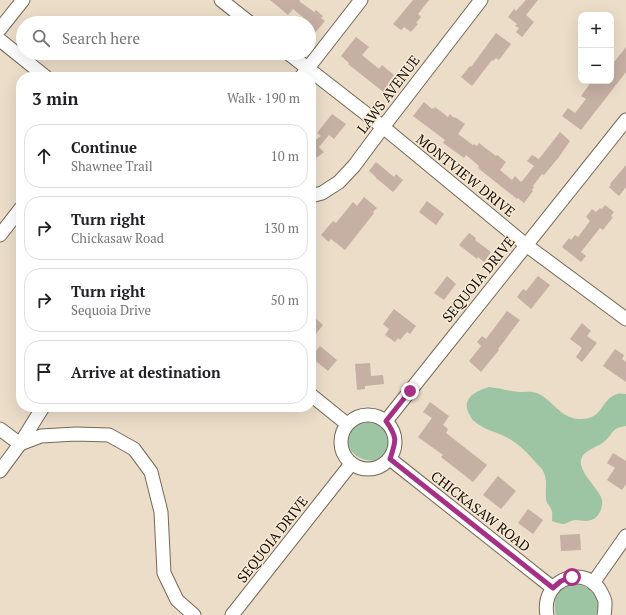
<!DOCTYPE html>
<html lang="en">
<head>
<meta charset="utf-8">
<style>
	:root { --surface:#fff; --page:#f2f2f2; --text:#202124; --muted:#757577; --line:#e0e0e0 }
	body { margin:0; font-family:"PT Serif",serif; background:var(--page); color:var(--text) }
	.controls { position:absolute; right:12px; top:12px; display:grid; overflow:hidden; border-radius:8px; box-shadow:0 4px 16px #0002 }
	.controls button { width:36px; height:36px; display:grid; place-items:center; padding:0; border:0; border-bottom:1px solid var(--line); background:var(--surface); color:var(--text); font:20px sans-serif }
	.stop { position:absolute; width:12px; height:12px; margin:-9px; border:3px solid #a73087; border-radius:50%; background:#fff }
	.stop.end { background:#a73087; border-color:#fff; box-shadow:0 1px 4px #0008 }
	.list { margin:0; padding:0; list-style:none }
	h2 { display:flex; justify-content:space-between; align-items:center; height:52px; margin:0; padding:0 16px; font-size:17px }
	h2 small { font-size:13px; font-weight:400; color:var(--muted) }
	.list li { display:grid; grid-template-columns:26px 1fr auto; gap:12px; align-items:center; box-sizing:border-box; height:64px; margin:0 8px 8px; padding:0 8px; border:1px solid var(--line); border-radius:16px }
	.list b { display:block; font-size:15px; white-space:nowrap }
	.list p { margin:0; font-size:13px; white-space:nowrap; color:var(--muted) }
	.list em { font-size:13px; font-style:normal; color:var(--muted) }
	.icon { flex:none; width:22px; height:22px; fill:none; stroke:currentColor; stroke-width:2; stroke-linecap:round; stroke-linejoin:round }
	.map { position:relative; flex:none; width:626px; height:615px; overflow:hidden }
	.search { position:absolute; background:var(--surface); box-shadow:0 4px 16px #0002; left:16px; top:16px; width:300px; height:44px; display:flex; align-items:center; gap:10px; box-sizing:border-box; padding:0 14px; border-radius:22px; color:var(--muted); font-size:15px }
	.panel { position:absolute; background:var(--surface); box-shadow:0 4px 16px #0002; left:16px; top:72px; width:300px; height:340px; border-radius:16px }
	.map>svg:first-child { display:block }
</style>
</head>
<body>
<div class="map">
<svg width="626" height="615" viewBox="0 0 626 615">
	<rect width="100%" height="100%" fill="#ebddc8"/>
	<g fill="#9dc5a3">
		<path d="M489 387C499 388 509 391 519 392 525 392 531 391 537 393 553 400 559 417 578 419 605 420 599 400 617 394 620 393 623 394 626 394V426C611 428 614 433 605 441 599 447 586 449 582 457 575 470 600 489 602 500 603 504 601 509 600 512 598 516 595 519 591 520 585 522 581 520 576 520 571 520 568 523 564 524 561 524 555 522 552 521 552 517 553 512 551 509 549 505 546 503 546 498 545 488 548 480 543 471 542 468 539 466 537 464 527 452 516 441 502 435 492 431 482 428 474 421 472 420 471 417 469 414 461 398 476 391 489 387Z"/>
		<path d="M362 420C367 420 373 420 378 422 386 426 393 439 389 448 379 474 339 455 349 433 351 428 357 424 362 420Z"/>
		<path d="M575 583C592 588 602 596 596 615H556C552 598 557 587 575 583Z"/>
	</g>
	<g fill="#c6afa3">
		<polygon points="270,0 300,0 299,1 314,12 316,10 323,16 321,18 325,21 309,40 309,22 293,9 288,15"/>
		<polygon points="413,0 429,0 418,14 421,17 416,23 418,24 411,32 404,27 401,30 393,24"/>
		<polygon points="526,0 538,0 526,15 534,22 522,37 516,32 519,28 515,26 517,24 508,17 514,9 516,11"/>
		<polygon points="496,33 511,44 499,60 496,58 493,61 492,60 472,86 461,77 470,66 471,67"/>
		<polygon points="356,37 369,47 362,55 379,69 382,65 394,75 388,83 392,86 386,94 348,64 349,63 341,56"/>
		<polygon points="626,47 626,72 581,130 562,116 568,108 575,113 586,99 581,96 592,81 611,81 611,66"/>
		<polygon points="424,102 432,109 433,108 434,109 435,107 448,117 450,114 454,118 455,117 465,124 458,134 473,145 474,144 477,146 479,143 496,156 497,155 506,162 500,170 512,180 515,176 521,182 523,180 534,166 527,161 532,155 539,159 560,132 570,141 559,157 544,175 542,174 533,186 534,187 532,190 533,191 524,203 518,198 517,199 478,168 479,166 466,155 464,158 443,143 445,140 413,116"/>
		<polygon points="332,114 346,124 334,139 329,135 319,147 324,152 311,162 311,137 314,141 321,136 317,133"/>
		<polygon points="376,162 394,177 396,174 403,180 393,192 376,178 376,177 369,171"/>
		<polygon points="626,165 626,187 619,196 609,187 611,185 610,184"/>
		<polygon points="364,197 377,208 373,212 374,213 345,250 331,239 329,242 321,235 333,221 336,223 353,202 357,206"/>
		<polygon points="427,201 444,214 436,225 419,212"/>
		<polygon points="605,205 614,212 611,216 613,217 603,230 600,228 581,252 586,256 581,262 562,247 569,238 571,240 575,235 578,237 590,221 586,217 592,209 596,212 600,208 602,209"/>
		<polygon points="469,233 476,238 475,240 491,252 484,262 478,257 477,259 459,245"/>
		<polygon points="447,276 456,284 444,300 434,293"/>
		<polygon points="538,276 550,285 531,309 517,297 523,289 526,291"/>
		<polygon points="394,309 416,326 410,334 407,332 400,340 398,338 395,342 385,335 389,329 383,324"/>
		<polygon points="507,311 520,320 498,349 499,350 481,372 469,361 481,346 477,342 482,336 486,339"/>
		<polygon points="315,318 323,325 311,340 311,322"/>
		<polygon points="582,323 591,331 587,336 597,343 582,362 576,357 582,348 570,339"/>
		<polygon points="320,346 337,360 328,371 311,357"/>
		<polygon points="615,349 624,355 622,359 626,362 626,382 603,366"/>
		<polygon points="370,363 371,376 383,375 384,384 365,386 365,389 357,390 355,364"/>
		<polygon points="430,402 449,416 443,425 448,429 446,433 487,465 473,482 441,457 443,455 418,437 432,418 423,412"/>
		<polygon points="613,453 626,461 626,484 622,490 607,480 615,468 607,463"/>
		<polygon points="498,476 516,491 501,509 483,495"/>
		<polygon points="528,509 543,520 533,534 518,523"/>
		<polygon points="580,534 581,550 561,551 560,535"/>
	</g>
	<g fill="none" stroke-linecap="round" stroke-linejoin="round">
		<g stroke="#756856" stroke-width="15">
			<g id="street">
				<polyline points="221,0 250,23"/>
				<polyline points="0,29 23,0"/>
				<polyline points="0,40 46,77"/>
				<polyline points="288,53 383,127 526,245 626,319"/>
				<polyline points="301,77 361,0"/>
				<polyline points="311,196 322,193 339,182 354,166 383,127 481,0"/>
				<polyline points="0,235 21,208"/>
				<polyline points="311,395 347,424"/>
				<circle cx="368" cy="442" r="27"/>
				<polyline points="386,421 626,120"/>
				<polyline points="0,429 20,444 41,436 76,434 109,435 134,449 151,472 161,512 164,573 177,600 194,615"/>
				<polyline points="390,459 553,588"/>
				<polyline points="0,471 20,444 43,407"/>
				<polyline points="593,583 626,536"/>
				<polyline points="232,615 351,464"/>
				<path d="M547 615C540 577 588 563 602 594 603 596 605 600 605 602 605 606 605 611 604 615"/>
			</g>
		</g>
		<use href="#street" stroke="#fff" stroke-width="13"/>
	</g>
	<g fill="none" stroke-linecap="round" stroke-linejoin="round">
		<path stroke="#a73087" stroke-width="5" d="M410 391 386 421C398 438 396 441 390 459L553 588 561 581 572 577"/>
	</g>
	<g text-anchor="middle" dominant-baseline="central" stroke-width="3" stroke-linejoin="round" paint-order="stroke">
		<g font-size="14" fill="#140f08" stroke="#f8ead5">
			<text transform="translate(388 94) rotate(-53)">LAWS AVENUE</text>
			<text transform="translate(466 175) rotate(39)">MONTVIEW DRIVE</text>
			<text transform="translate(478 279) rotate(-51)">SEQUOIA DRIVE</text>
			<text transform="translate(481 511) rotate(38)">CHICKASAW ROAD</text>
			<text transform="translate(272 539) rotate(-52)">SEQUOIA DRIVE</text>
		</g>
	</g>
</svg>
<div class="controls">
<button>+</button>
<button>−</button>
</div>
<div class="stop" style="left:572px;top:577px"></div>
<div class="stop end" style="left:410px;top:391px"></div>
<div class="search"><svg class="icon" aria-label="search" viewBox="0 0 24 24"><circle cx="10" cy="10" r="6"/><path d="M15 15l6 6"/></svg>Search here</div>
<section class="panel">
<h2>3 min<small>Walk · 190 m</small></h2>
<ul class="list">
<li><svg class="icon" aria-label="ahead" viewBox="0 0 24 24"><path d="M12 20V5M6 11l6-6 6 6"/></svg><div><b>Continue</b><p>Shawnee Trail</p></div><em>10 m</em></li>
<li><svg class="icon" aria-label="right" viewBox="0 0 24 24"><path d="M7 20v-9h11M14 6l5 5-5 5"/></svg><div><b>Turn right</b><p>Chickasaw Road</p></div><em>130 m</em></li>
<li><svg class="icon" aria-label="right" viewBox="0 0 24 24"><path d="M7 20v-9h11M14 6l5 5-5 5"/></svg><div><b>Turn right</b><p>Sequoia Drive</p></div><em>50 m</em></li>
<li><svg class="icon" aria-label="arrive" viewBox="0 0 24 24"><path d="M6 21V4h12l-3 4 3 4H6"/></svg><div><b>Arrive at destination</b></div></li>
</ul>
</section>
</div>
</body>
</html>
